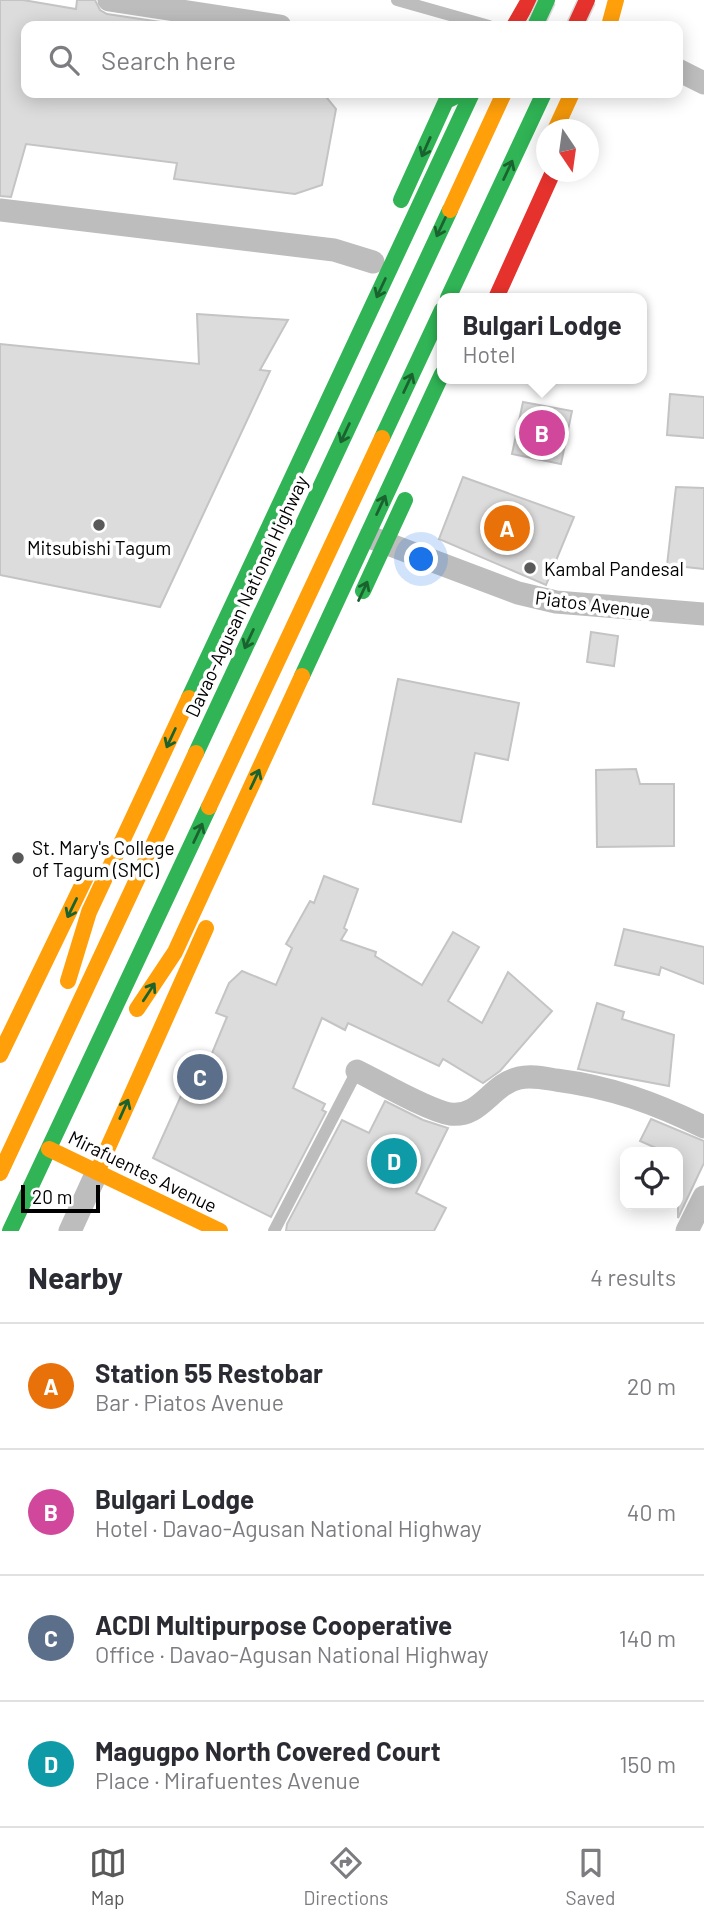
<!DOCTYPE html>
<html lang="en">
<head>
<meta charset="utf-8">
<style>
	:root { --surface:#fff; --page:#f7f7f7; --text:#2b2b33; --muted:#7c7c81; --line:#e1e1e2; --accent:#595959 }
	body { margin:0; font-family:Barlow,sans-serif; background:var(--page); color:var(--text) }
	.controls { position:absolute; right:21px; bottom:21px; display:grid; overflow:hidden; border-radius:14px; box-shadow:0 4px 18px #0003 }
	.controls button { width:63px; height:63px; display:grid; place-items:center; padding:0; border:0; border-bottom:2px solid var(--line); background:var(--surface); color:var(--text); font:35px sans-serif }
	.compass { position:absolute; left:536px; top:119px; width:63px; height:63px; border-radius:50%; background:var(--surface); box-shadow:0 4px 18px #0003; rotate:167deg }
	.scale { position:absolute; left:21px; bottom:18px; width:79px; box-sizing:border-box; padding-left:7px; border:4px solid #000; border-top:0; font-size:19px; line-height:24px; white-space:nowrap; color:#000; -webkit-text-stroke:5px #fff; paint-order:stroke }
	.you { position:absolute; left:422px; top:560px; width:24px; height:24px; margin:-18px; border:5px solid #fff; border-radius:50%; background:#1a73e8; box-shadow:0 0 0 10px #1a73e833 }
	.badge { display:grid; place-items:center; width:46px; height:46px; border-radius:50%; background:var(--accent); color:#fff; font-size:23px; font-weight:700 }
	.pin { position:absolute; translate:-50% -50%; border:4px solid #fff; box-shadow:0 2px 7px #0006 }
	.popup { position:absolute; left:437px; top:293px; width:210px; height:91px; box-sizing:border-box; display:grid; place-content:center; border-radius:14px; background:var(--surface); filter:drop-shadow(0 2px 5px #0005); font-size:23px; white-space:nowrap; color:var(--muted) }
	.popup b { font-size:26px; color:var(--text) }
	.popup::after { content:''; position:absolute; left:50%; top:100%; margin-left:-14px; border:14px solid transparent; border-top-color:var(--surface) }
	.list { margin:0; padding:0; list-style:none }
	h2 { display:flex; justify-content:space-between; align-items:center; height:91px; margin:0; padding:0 28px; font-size:30px }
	h2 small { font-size:23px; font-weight:400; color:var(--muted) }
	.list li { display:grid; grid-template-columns:46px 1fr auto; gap:21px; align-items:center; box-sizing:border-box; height:126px; padding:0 28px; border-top:2px solid var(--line) }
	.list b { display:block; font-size:26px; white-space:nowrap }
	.list p { margin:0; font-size:23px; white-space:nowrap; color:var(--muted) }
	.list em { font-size:23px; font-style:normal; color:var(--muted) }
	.icon { flex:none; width:38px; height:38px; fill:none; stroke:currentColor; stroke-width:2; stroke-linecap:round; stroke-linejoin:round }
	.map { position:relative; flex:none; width:704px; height:1231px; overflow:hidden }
	.search { position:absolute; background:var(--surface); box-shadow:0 4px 18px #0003; left:21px; right:21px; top:21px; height:77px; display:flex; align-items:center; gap:18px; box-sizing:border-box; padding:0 24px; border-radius:14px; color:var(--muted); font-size:26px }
	.sheet { height:595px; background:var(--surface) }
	nav { display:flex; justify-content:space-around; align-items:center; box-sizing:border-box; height:98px; border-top:2px solid var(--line); background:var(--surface); font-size:19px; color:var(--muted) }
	nav a { display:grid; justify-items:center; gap:4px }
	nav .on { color:var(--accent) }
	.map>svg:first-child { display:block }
</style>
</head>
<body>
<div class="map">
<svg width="704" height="1231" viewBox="0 0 704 1231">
	<rect width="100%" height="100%" fill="#fff"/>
	<g fill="#dcdcdc" stroke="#c4c4c4" stroke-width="2">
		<polygon points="0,0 23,0 76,9 77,0 95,0 100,10 107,14 181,25 26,26 26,93 323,93 336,109 322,185 295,194 174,179 177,163 26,144 11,197 0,196"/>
		<polygon points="197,314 288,320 260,370 270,371 160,607 0,575 0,344 199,364"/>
		<polygon points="670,394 704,397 704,438 667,435"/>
		<polygon points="523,402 572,411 561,464 512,454"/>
		<polygon points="463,477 574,517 546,585 439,539"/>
		<polygon points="676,487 704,488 704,569 667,565"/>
		<polygon points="591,632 618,636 614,666 587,662"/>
		<polygon points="398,679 519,703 508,760 475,753 461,822 373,804"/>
		<polygon points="636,769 640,784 674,784 674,846 597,847 596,770"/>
		<polygon points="324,876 358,889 344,928 347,930 341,940 376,952 375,956 422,985 453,932 479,947 448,1001 482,1023 508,972 552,1011 500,1071 483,1083 443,1059 439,1066 348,1023 345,1030 322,1018 293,1088 325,1104 322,1110 326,1112 271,1217 153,1158 185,1087 178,1084 190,1056 208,1063 227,1017 216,1013 229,983 242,971 276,985 292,948 286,944 310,901 314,903"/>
		<polygon points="624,929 704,947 704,984 661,967 659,975 615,965"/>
		<polygon points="597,1003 624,1012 622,1019 674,1035 669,1086 578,1069"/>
		<polygon points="385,1101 423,1120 448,1128 416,1193 446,1208 434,1231 286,1231 287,1224 342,1120 369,1133"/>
		<polygon points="651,1119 704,1141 704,1163 678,1218 678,1152 665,1152 640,1141"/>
	</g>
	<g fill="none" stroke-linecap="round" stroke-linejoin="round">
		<g stroke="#bdbdbd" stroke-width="12">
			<polyline points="397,0 489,26"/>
			<polyline points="274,1231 357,1071"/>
		</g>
		<g stroke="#bdbdbd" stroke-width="23">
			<polyline points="109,0 280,26"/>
			<polyline points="678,70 704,83"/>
			<polyline points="0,210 334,250 373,262"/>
			<polyline points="372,538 518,593 556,602 704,614"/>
			<path d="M357 1071C380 1082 427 1110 450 1114 481 1118 491 1084 519 1078 531 1075 544 1078 556 1080 611 1087 655 1103 704 1127"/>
			<polyline points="70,1231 97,1172"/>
			<polyline points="687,1231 704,1197"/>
		</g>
		<g stroke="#30b455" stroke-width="16">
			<polyline points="401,200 446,101 462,93"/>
			<polyline points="448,298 544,93"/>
			<polyline points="382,438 442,310"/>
			<polyline points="363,591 405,500"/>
			<polyline points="302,676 442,374"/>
			<polyline points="189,698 472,93"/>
			<polyline points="196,753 450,210"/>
			<polyline points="10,1231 209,807"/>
		</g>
		<g stroke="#ff9f0a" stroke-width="16">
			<polyline points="609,26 616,0"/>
			<polyline points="555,130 572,93"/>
			<polyline points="450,210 504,93"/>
			<polyline points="209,807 382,438"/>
			<polyline points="68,981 89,912 189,698"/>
			<polyline points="137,1009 175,952 302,676"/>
			<polyline points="0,1055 86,877"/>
			<polyline points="49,1149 220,1231"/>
			<polyline points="97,1172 206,928"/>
			<polyline points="0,1173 196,753"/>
		</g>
		<g stroke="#e5322d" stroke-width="16">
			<polyline points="514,26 529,0"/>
			<polyline points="496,298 553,172"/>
		</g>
		<g stroke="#dbdbdb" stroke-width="19" stroke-linecap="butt">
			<polyline id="fast-bridge" points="535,26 547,0"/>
		</g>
		<g stroke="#dbdbdb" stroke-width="19" stroke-linecap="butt">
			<polyline id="jam-bridge" points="575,26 587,0"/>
		</g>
		<use href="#fast-bridge" stroke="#30b455" stroke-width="16"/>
		<use href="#jam-bridge" stroke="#e5322d" stroke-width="16"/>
	</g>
	<defs><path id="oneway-shaft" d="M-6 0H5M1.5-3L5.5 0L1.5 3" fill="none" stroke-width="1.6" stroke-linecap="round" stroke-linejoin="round" transform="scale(1.75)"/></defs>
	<g stroke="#1a632f">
		<use href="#oneway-shaft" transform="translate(426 147) rotate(114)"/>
		<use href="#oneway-shaft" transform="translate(508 170) rotate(-65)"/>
		<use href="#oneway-shaft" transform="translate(441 227) rotate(115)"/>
		<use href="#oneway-shaft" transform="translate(381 288) rotate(115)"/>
		<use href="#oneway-shaft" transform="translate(408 383) rotate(-65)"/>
		<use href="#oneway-shaft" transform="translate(345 433) rotate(115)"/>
		<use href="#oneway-shaft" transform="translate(381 505) rotate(-65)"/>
		<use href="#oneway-shaft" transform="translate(363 591) rotate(-65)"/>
		<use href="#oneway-shaft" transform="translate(249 639) rotate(115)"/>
		<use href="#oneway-shaft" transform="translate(171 738) rotate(115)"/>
		<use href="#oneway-shaft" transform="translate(255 779) rotate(-65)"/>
		<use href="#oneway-shaft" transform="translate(198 833) rotate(-65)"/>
		<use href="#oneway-shaft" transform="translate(72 908) rotate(116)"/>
		<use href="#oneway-shaft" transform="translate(149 992) rotate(-57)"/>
		<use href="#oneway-shaft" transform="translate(124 1109) rotate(-66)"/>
	</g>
	<g fill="#595959" stroke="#fff" stroke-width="2.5">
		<circle cx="99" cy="525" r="7"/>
		<circle cx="530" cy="568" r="7"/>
		<circle cx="18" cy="858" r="7"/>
	</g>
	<g text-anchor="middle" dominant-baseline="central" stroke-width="7" stroke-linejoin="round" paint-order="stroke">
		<g font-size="19" fill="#000" stroke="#fff" text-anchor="start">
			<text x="99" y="547" text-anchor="middle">Mitsubishi Tagum</text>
			<text x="544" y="568">Kambal Pandesal</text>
			<text x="32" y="847">St. Mary's College<tspan x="32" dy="22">of Tagum (SMC)</tspan></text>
		</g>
		<g font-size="19" fill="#000" stroke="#fff">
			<text transform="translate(246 596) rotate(-65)">Davao-Agusan National Highway</text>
			<text transform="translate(593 604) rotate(7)">Piatos Avenue</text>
			<text transform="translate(143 1171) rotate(26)">Mirafuentes Avenue</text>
		</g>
	</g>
</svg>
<div class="controls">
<button><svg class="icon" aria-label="locate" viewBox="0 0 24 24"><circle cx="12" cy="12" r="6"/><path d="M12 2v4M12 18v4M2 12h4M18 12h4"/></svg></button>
</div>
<svg class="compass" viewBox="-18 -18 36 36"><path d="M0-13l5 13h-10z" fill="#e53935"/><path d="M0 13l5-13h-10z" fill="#7c7c81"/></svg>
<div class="scale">20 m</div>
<div class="you"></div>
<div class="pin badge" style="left:507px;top:528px;background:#e8710a">A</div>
<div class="pin badge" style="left:542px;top:433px;background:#d1479c">B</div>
<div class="popup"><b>Bulgari Lodge</b>Hotel</div>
<div class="pin badge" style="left:200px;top:1077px;background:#5c6f8a">C</div>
<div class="pin badge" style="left:394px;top:1161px;background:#0f9aa8">D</div>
<div class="search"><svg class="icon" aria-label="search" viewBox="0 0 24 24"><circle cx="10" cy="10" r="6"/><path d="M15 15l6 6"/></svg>Search here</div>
</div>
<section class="sheet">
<h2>Nearby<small>4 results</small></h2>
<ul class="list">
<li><span class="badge" style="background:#e8710a">A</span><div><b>Station 55 Restobar</b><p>Bar · Piatos Avenue</p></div><em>20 m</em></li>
<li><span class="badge" style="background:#d1479c">B</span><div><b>Bulgari Lodge</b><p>Hotel · Davao-Agusan National Highway</p></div><em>40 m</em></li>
<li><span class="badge" style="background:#5c6f8a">C</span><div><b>ACDI Multipurpose Cooperative</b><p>Office · Davao-Agusan National Highway</p></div><em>140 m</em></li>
<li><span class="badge" style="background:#0f9aa8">D</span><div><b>Magugpo North Covered Court</b><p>Place · Mirafuentes Avenue</p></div><em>150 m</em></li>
</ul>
</section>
<nav>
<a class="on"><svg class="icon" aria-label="map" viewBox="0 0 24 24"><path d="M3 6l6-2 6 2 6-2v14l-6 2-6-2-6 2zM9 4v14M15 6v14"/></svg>Map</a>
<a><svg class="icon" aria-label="directions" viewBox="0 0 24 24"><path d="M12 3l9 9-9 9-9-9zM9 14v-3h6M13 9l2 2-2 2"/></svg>Directions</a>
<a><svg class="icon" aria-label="saved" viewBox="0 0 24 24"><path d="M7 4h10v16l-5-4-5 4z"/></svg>Saved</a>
</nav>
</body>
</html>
